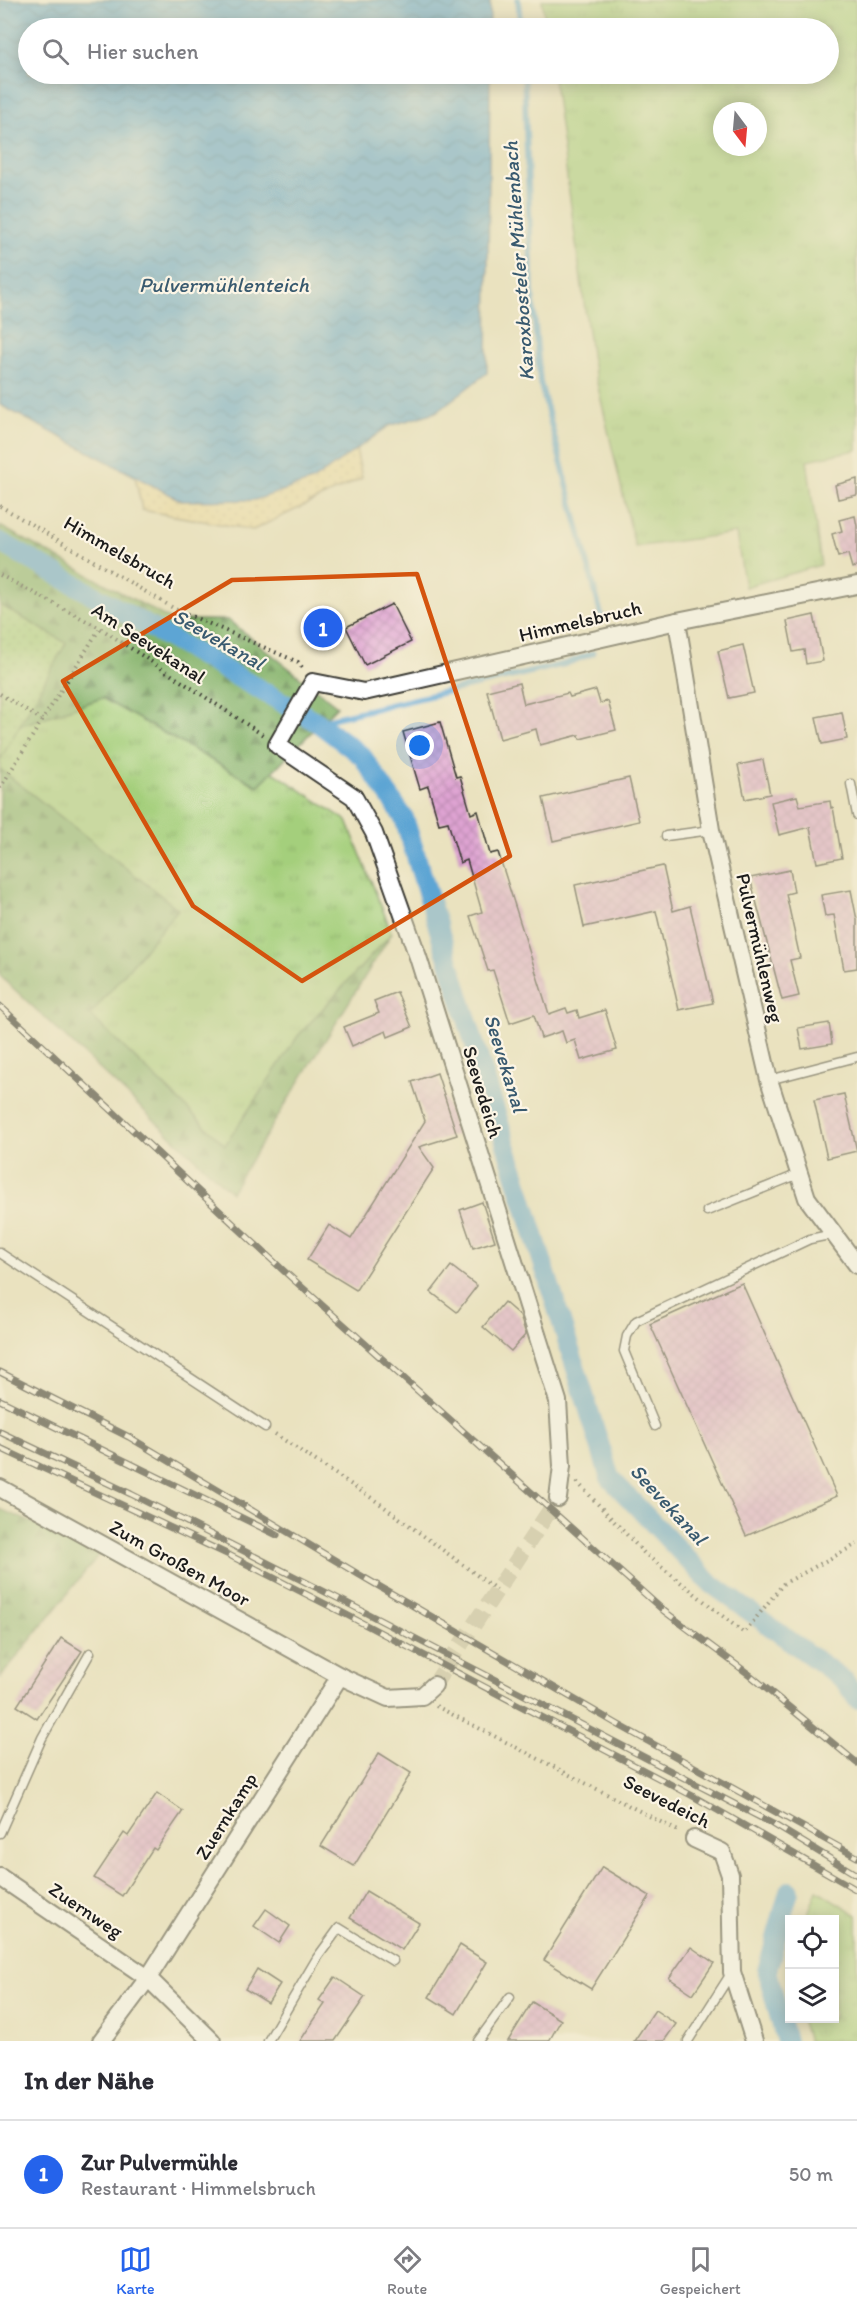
<!DOCTYPE html>
<html lang="de">
<head>
<meta charset="utf-8">
<style>
	:root { --surface:#fff; --page:#f2f2f3; --text:#2b2b33; --muted:#7c7c81; --line:#e1e1e2; --accent:#2563eb }
	body { margin:0; font-family:Itim,sans-serif; background:var(--page); color:var(--text) }
	.controls { position:absolute; right:18px; bottom:18px; display:grid; overflow:hidden; border-radius:0px; box-shadow:0 3px 15px #0003 }
	.controls button { width:54px; height:54px; display:grid; place-items:center; padding:0; border:0; border-bottom:2px solid var(--line); background:var(--surface); color:var(--text); font:30px sans-serif }
	.compass { position:absolute; left:713px; top:102px; width:54px; height:54px; border-radius:50%; background:var(--surface); box-shadow:0 3px 15px #0003; rotate:164deg }
	.you { position:absolute; left:420px; top:746px; width:21px; height:21px; margin:-15px; border:4px solid #fff; border-radius:50%; background:#1a73e8; box-shadow:0 0 0 9px #1a73e833 }
	.badge { display:grid; place-items:center; width:39px; height:39px; border-radius:50%; background:var(--accent); color:#fff; font-size:20px; font-weight:700 }
	.pin { position:absolute; translate:-50% -50%; border:3px solid #fff; box-shadow:0 2px 6px #0006 }
	.list { margin:0; padding:0; list-style:none }
	h2 { display:flex; justify-content:space-between; align-items:center; height:78px; margin:0; padding:0 24px; font-size:26px }
	h2 small { font-size:20px; font-weight:400; color:var(--muted) }
	.list li { display:grid; grid-template-columns:39px 1fr auto; gap:18px; align-items:center; box-sizing:border-box; height:108px; padding:0 24px; border-top:2px solid var(--line) }
	.list b { display:block; font-size:22px; white-space:nowrap }
	.list p { margin:0; font-size:20px; white-space:nowrap; color:var(--muted) }
	.list em { font-size:20px; font-style:normal; color:var(--muted) }
	.icon { flex:none; width:33px; height:33px; fill:none; stroke:currentColor; stroke-width:2; stroke-linecap:round; stroke-linejoin:round }
	.map { position:relative; flex:none; width:857px; height:2041px; overflow:hidden }
	.search { position:absolute; background:var(--surface); box-shadow:0 3px 15px #0003; left:18px; right:18px; top:18px; height:66px; display:flex; align-items:center; gap:15px; box-sizing:border-box; padding:0 21px; border-radius:33px; color:var(--muted); font-size:22px }
	.sheet { height:186px; background:var(--surface) }
	nav { display:flex; justify-content:space-around; align-items:center; box-sizing:border-box; height:84px; border-top:2px solid var(--line); background:var(--surface); font-size:16px; color:var(--muted) }
	nav a { display:grid; justify-items:center; gap:3px }
	nav .on { color:var(--accent) }
	.map>svg:first-child { display:block }
</style>
</head>
<body>
<div class="map">
<svg width="857" height="2041" viewBox="0 0 857 2041">
	<defs>
		<pattern id="grass-tufts" width="24" height="20" patternUnits="userSpaceOnUse" patternTransform="scale(1.5)"><rect width="24" height="20" fill="#a4cf7b"/><path d="M3 7l-1-3M5 7V3M7 7l1-3M15 17l-1-3M17 17v-4M19 17l1-3" fill="none" stroke="#8db16a"/></pattern>
		<pattern id="forest-firs" width="22" height="20" patternUnits="userSpaceOnUse" patternTransform="scale(1.5)"><rect width="22" height="20" fill="#83b26b"/><path d="M5 1l3.5 6h-7zM16 11l3.5 6h-7z" fill="#6a9057"/></pattern>
		<pattern id="sand-dots" width="8" height="8" patternUnits="userSpaceOnUse" patternTransform="scale(1.5)"><rect width="8" height="8" fill="#eeda9e"/><path d="M2 2h.1M6 6h.1" fill="none" stroke="#ccba88" stroke-width="1.8" stroke-linecap="round"/></pattern>
		<pattern id="garden-dots" width="8" height="8" patternUnits="userSpaceOnUse" patternTransform="scale(1.5)"><rect width="8" height="8" fill="#a4cf7b"/><path d="M2 2h.1M6 6h.1" fill="none" stroke="#8db16a" stroke-width="1.8" stroke-linecap="round"/></pattern>
		<pattern id="water-waves" width="16" height="10" patternUnits="userSpaceOnUse" patternTransform="scale(1.5)"><rect width="16" height="10" fill="#5da5d4"/><path d="M0 5q4-4 8 0t8 0" fill="none" stroke="#4c86ab"/></pattern>
		<pattern id="building-cross-hatch" width="8" height="8" patternUnits="userSpaceOnUse" patternTransform="scale(1.5)"><rect width="8" height="8" fill="#dea3d2"/><path d="M0 0l8 8M0 8l8-8" fill="none" stroke="#be8cb4"/></pattern>
	</defs>
	<rect width="100%" height="100%" fill="#fcf5e5"/>
	<filter id="ink" filterUnits="userSpaceOnUse"><feTurbulence type="fractalNoise" baseFrequency=".0167" numOctaves="2"/><feDisplacementMap in="SourceGraphic" scale="12" xChannelSelector="R" yChannelSelector="G"/><feConvolveMatrix kernelMatrix="1 2 1 2 8 2 1 2 1" color-interpolation-filters="sRGB"/></filter>
	<filter id="wash" filterUnits="userSpaceOnUse"><feTurbulence type="fractalNoise" baseFrequency=".008" numOctaves="4" result="noise"/><feDisplacementMap in="SourceGraphic" scale="24" xChannelSelector="R" yChannelSelector="G"/><feGaussianBlur stdDeviation="1.35" result="paint"/><feColorMatrix in="noise" values="0 0 0 0 0 0 0 0 0 0 0 0 0 0 0 0 0 1.4 0 .05"/><feComposite in="paint" operator="in"/></filter>
	<g filter="url(#wash)">
		<rect width="100%" height="100%" fill="#eae2bf"/>
		<g fill="url(#grass-tufts)" stroke="#60764c" stroke-width="1.5" fill-rule="evenodd">
			<path d="M542 0H856L857 450 807 460 821 565 745 587 736 533 635 547 592 361 553 74H828V28H546ZM722 111H758V147H722Z"/>
			<polygon points="102,698 257,786 269,769 347,821 392,933 298,1036 226,1146 90,1015 178,909 0,769 0,760 19,726"/>
			<polygon points="817,1890 857,1915 857,2041 808,2041 801,2019 834,2018 834,1920 806,1919"/>
		</g>
		<g fill="url(#forest-firs)" stroke="#506744" stroke-width="1.5">
			<polygon points="0,526 171,620 228,620 337,706 258,786 102,698 19,726 66,643 0,605"/>
			<polygon points="0,769 178,909 90,1015 225,1145 298,1036 392,933 231,1192 0,976"/>
			<polygon points="0,1509 101,1552 0,1678"/>
		</g>
		<polygon fill="url(#sand-dots)" stroke="#857b5d" stroke-width="1.5" points="356,449 362,478 253,530 142,510 135,476 182,501 312,481"/>
		<polygon fill="url(#garden-dots)" stroke="#60764c" stroke-width="1.5" points="0,605 66,643 0,760"/>
		<polygon fill="url(#water-waves)" stroke="#3c6078" stroke-width="1.5" points="0,0 490,0 490,28 28,28 28,74 490,74 487,373 436,412 389,426 312,481 255,500 182,501 0,405"/>
		<g fill="none" stroke-linecap="round" stroke-linejoin="round">
			<g stroke="#5da5d4" stroke-width="6">
				<polyline points="518,0 521,28"/>
				<polyline points="524,74 532,290 540,382 602,618"/>
				<polyline points="317,722 565,664 593,653"/>
			</g>
			<g stroke="#5da5d4" stroke-width="20">
				<polyline points="0,542 317,722 362,756 404,818 610,1478 709,1582 844,1680 857,1699"/>
				<polyline points="786,2041 767,1971 789,1891"/>
			</g>
		</g>
		<g id="blocks">
			<g fill="url(#building-cross-hatch)">
				<polygon points="857,479 857,495 838,499 835,485"/>
				<polygon points="855,516 857,526 857,567 852,568 848,554 838,557 832,534 842,531 839,520"/>
				<polygon points="392,604 411,642 365,665 346,627"/>
				<polygon points="814,615 823,661 806,664 804,650 793,652 787,621"/>
				<polygon points="743,645 754,693 729,698 718,651"/>
				<polygon points="519,683 524,704 568,693 570,697 596,690 600,703 608,701 616,730 580,739 579,735 540,745 536,729 500,739 487,691"/>
				<polygon points="842,712 847,739 822,744 816,717"/>
				<polygon points="440,722 456,777 460,776 471,814 478,811 490,854 498,852 549,1014 566,1008 568,1013 577,1010 579,1018 605,1010 617,1050 581,1060 575,1040 566,1043 562,1031 541,1038 534,1015 510,1023 493,970 488,971 470,916 482,912 467,860 460,863 448,822 439,824 428,786 420,789 403,732"/>
				<polygon points="763,760 770,794 745,799 738,765"/>
				<polygon points="629,778 639,821 553,841 543,798"/>
				<polygon points="797,796 800,806 830,801 831,808 833,807 842,858 817,863 810,827 779,835 771,802"/>
				<polygon points="663,866 673,911 690,906 713,1003 679,1010 656,911 584,927 575,885"/>
				<polygon points="790,870 794,892 786,894 800,958 790,960 799,996 782,1000 750,878"/>
				<polygon points="851,890 857,920 857,968 844,970 834,915 825,916 821,895"/>
				<polygon points="397,992 412,1027 388,1037 386,1031 352,1046 344,1027 379,1013 374,1001"/>
				<polygon points="829,1023 832,1044 802,1049 798,1028"/>
				<polygon points="437,1073 457,1135 419,1147 434,1168 356,1290 307,1260 329,1225 351,1239 425,1121 412,1082"/>
				<polygon points="844,1094 857,1151 827,1158 814,1100"/>
				<polygon points="482,1202 495,1241 473,1248 460,1210"/>
				<polygon points="451,1266 477,1286 457,1312 431,1292"/>
				<polygon points="742,1283 837,1496 746,1536 650,1324"/>
				<polygon points="504,1302 520,1316 526,1334 511,1351 483,1327"/>
				<polygon points="61,1638 82,1651 37,1719 17,1706"/>
				<polygon points="379,1753 411,1773 354,1866 321,1846"/>
				<polygon points="157,1793 183,1811 156,1850 153,1848 122,1896 94,1878 124,1833 128,1836"/>
				<polygon points="602,1867 650,1896 591,1989 544,1960"/>
				<polygon points="366,1891 419,1923 402,1950 350,1918"/>
				<polygon points="266,1909 290,1926 279,1943 254,1926"/>
				<polygon points="460,1945 487,1962 456,2014 429,1997"/>
				<polygon points="691,1947 714,1963 693,1994 669,1978"/>
				<polygon points="257,1969 280,1984 268,2003 245,1989"/>
				<polygon points="335,1977 365,1997 335,2041 300,2041 325,2004 319,2000"/>
				<polygon points="532,2002 561,2020 549,2041 508,2041"/>
				<polygon points="655,2010 676,2024 664,2041 634,2041"/>
			</g>
		</g>
	</g>
	<g filter="url(#ink)">
		<use href="#blocks" fill-opacity="0" stroke="#3b3a34" stroke-width="1.5"/>
		<g fill="none" stroke-linecap="round" stroke-linejoin="round">
			<polyline stroke="#c1ba9e" stroke-width="16" stroke-dasharray="16 8" stroke-linecap="butt" points="434,1685 558,1498"/>
			<g stroke="#3b3a34" stroke-width="11">
				<g id="service">
					<polyline points="851,784 857,815"/>
					<polyline points="666,836 711,830"/>
					<polyline points="769,1080 857,1057"/>
					<polyline points="707,1211 799,1174"/>
					<polyline points="0,1253 265,1427"/>
					<polyline points="655,1426 624,1351 627,1336 636,1321 810,1239 834,1234"/>
					<polyline points="0,1833 42,1738 90,1653"/>
					<polyline points="268,2041 317,1958 339,1928 393,1961"/>
					<polyline points="478,2041 510,1997"/>
					<polyline points="688,2041 732,1972"/>
				</g>
			</g>
			<g stroke="#3b3a34" stroke-width="20">
				<g id="minor">
					<polyline points="677,621 711,830 769,1080 807,1198 857,1265"/>
					<polyline points="0,1488 340,1676 388,1698 422,1696 434,1685"/>
					<polyline points="558,1498 562,1466 558,1401 418,957 374,833 354,797 277,745 313,682 364,692 677,621 857,585"/>
					<polyline points="694,1839 722,1852 730,1875 732,1972 754,2041"/>
					<polyline points="0,1877 148,1978 212,2041"/>
					<polyline points="101,2041 148,1978 340,1676"/>
				</g>
			</g>
			<g stroke="#3b3a34" stroke-width="4" stroke-dasharray="1.5 4.5" stroke-linecap="butt">
				<polyline points="0,506 175,609 298,662 304,670"/>
				<polyline points="0,575 100,628 263,735"/>
				<polyline points="0,694 42,720"/>
				<polyline points="0,788 100,628"/>
				<polyline points="275,1434 379,1503 497,1590"/>
				<polyline points="577,1482 644,1553 744,1633 783,1584 857,1544"/>
				<polyline points="436,1706 680,1832"/>
			</g>
			<use href="#service" stroke="#fff" stroke-width="8"/>
			<use href="#minor" stroke="#fff" stroke-width="16"/>
			<g stroke="#1c1c1c" stroke-width="7">
				<g id="rail">
					<polyline points="0,1006 285,1272 664,1611 750,1675 857,1763"/>
					<polyline points="0,1372 129,1437 358,1574 617,1724 857,1857"/>
					<polyline points="0,1400 277,1535"/>
					<polyline points="0,1432 131,1494 345,1602 773,1824 857,1875"/>
					<polyline points="0,1448 229,1555 345,1614 691,1795 857,1890"/>
				</g>
			</g>
			<use href="#rail" stroke="#fcf5e5" stroke-width="4.5" stroke-dasharray="14" stroke-linecap="butt"/>
		</g>
	</g>
	<path d="M0 0H857V2041H0ZM417 574 510 856 302 981 193 906 63 681 232 580Z" fill="#eae2bf" fill-opacity=".55" fill-rule="evenodd"/>
	<path fill="none" stroke="#d4530e" stroke-width="4.5" stroke-linejoin="round" d="M417 574 510 856 302 981 193 906 63 681 232 580Z"/>
	<g text-anchor="middle" dominant-baseline="central" stroke-width="4.5" stroke-linejoin="round" paint-order="stroke">
		<g font-size="20" fill="#1c1c1c" stroke="#fcf5e5">
			<text transform="translate(120 552) rotate(30)">Himmelsbruch</text>
			<text transform="translate(580 621) rotate(-13)">Himmelsbruch</text>
			<text transform="translate(149 643) rotate(33)">Am Seevekanal</text>
			<text transform="translate(760 948) rotate(77)">Pulvermühlenweg</text>
			<text transform="translate(483 1092) rotate(73)">Seevedeich</text>
			<text transform="translate(180 1563) rotate(29)">Zum Großen Moor</text>
			<text transform="translate(667 1801) rotate(27)">Seevedeich</text>
			<text transform="translate(226 1816) rotate(-58)">Zuernkamp</text>
			<text transform="translate(86 1910) rotate(34)">Zuernweg</text>
		</g>
		<g font-size="21" font-style="italic" fill="#395a6f" stroke="#fcf5e5">
			<text transform="translate(518 261) rotate(-94)">Karoxbosteler Mühlenbach</text>
			<text x="224" y="284">Pulvermühlenteich</text>
			<text transform="translate(219 639) rotate(30)">Seevekanal</text>
			<text transform="translate(506 1063) rotate(73)">Seevekanal</text>
			<text transform="translate(669 1504) rotate(47)">Seevekanal</text>
		</g>
	</g>
</svg>
<div class="controls">
<button><svg class="icon" aria-label="locate" viewBox="0 0 24 24"><circle cx="12" cy="12" r="6"/><path d="M12 2v4M12 18v4M2 12h4M18 12h4"/></svg></button>
<button><svg class="icon" aria-label="layers" viewBox="0 0 24 24"><path d="M12 4l9 5-9 5-9-5zM3 14l9 5 9-5"/></svg></button>
</div>
<svg class="compass" viewBox="-18 -18 36 36"><path d="M0-13l5 13h-10z" fill="#e53935"/><path d="M0 13l5-13h-10z" fill="#7c7c81"/></svg>
<div class="you"></div>
<div class="pin badge" style="left:323px;top:628px">1</div>
<div class="search"><svg class="icon" aria-label="search" viewBox="0 0 24 24"><circle cx="10" cy="10" r="6"/><path d="M15 15l6 6"/></svg>Hier suchen</div>
</div>
<section class="sheet">
<h2>In der Nähe<small></small></h2>
<ul class="list">
<li><span class="badge">1</span><div><b>Zur Pulvermühle</b><p>Restaurant · Himmelsbruch</p></div><em>50 m</em></li>
</ul>
</section>
<nav>
<a class="on"><svg class="icon" aria-label="map" viewBox="0 0 24 24"><path d="M3 6l6-2 6 2 6-2v14l-6 2-6-2-6 2zM9 4v14M15 6v14"/></svg>Karte</a>
<a><svg class="icon" aria-label="directions" viewBox="0 0 24 24"><path d="M12 3l9 9-9 9-9-9zM9 14v-3h6M13 9l2 2-2 2"/></svg>Route</a>
<a><svg class="icon" aria-label="saved" viewBox="0 0 24 24"><path d="M7 4h10v16l-5-4-5 4z"/></svg>Gespeichert</a>
</nav>
</body>
</html>
